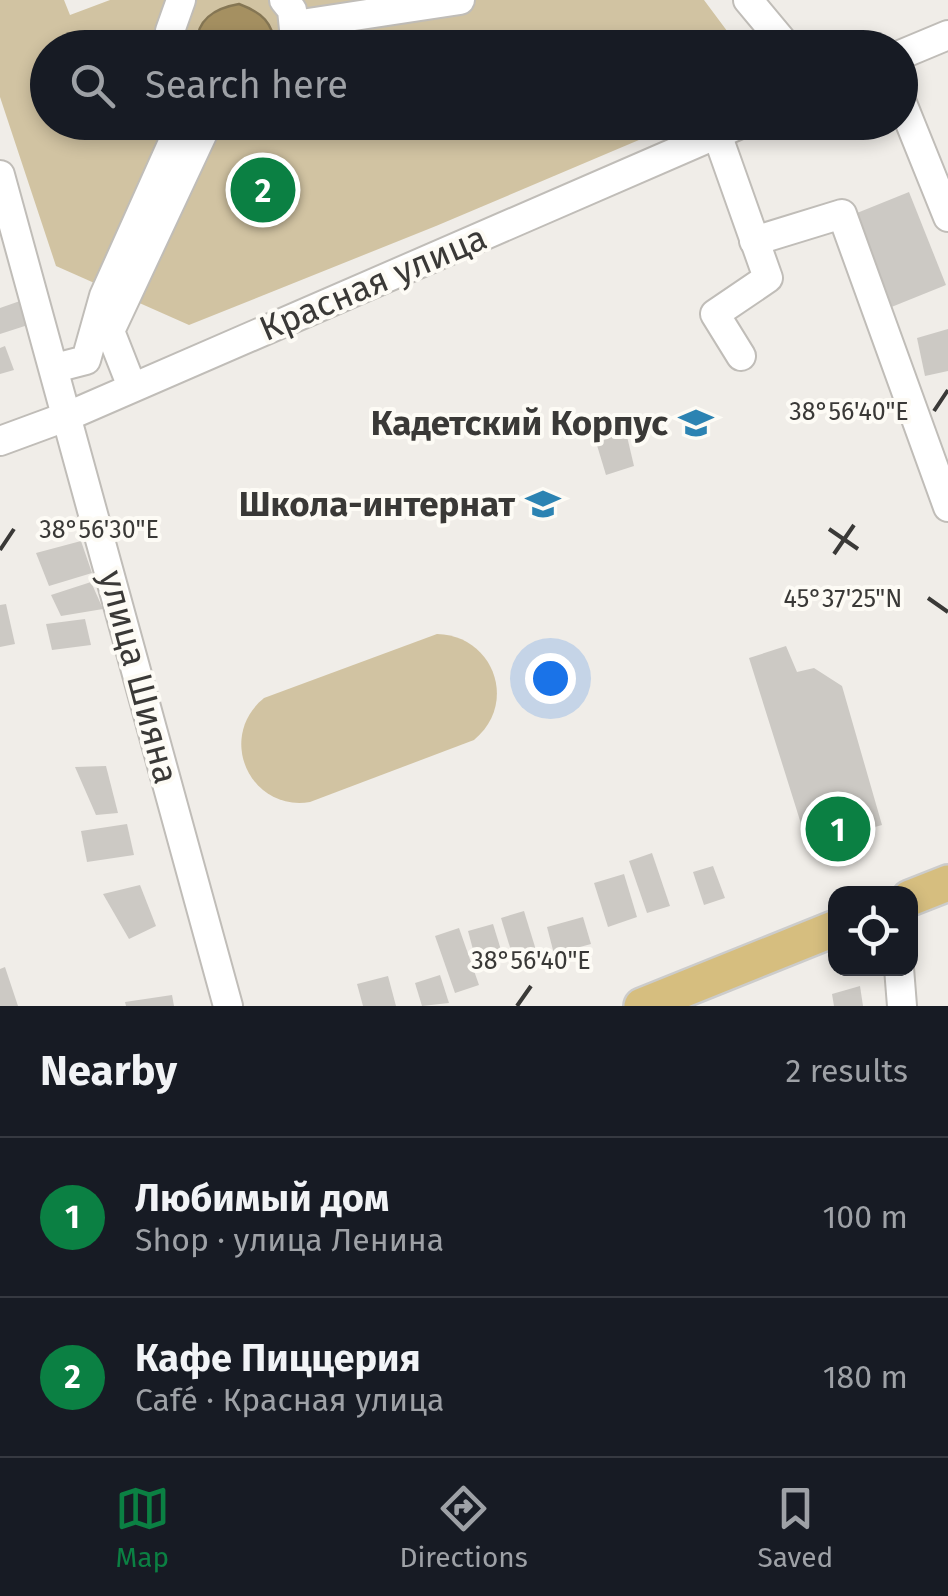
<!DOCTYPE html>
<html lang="en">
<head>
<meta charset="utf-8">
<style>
	:root { --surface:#171b24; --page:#20242c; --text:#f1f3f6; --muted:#9ea1a6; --line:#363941; --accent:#0b8043 }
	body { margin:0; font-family:"Fira Sans",sans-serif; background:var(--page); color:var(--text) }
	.controls { position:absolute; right:30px; bottom:30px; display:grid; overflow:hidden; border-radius:20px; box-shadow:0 5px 15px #0003 }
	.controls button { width:90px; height:90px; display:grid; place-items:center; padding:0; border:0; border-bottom:2px solid var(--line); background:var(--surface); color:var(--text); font:50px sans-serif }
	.you { position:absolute; left:550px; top:678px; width:35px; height:35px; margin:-25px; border:8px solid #fff; border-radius:50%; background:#1a73e8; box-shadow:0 0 0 15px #1a73e833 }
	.badge { display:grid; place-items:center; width:65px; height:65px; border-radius:50%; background:var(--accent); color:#fff; font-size:32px; font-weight:700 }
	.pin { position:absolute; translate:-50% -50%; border:5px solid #fff; box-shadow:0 2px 10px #0006 }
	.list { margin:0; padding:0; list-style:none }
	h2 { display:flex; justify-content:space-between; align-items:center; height:130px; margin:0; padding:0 40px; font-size:42px }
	h2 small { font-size:32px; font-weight:400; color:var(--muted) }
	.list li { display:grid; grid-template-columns:65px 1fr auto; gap:30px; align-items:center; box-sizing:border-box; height:160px; padding:0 40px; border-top:2px solid var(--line) }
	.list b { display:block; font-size:38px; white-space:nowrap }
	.list p { margin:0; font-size:32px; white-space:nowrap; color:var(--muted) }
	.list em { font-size:32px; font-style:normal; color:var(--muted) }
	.icon { flex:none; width:55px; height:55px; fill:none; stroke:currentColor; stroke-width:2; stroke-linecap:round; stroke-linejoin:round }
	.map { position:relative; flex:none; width:948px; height:1006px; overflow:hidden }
	.search { position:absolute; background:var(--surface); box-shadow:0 5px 15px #0003; left:30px; right:30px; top:30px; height:110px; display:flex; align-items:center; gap:25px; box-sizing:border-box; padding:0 35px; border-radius:55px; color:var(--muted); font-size:38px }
	.sheet { height:450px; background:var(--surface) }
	nav { display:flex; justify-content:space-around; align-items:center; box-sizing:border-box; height:140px; border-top:2px solid var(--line); background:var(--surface); font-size:28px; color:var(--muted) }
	nav a { display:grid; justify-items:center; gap:5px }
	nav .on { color:var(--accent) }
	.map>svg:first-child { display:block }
</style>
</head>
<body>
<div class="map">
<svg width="948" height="1006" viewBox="0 0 948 1006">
	<rect width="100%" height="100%" fill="#f0ede8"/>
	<g fill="#d1c3a2">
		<polygon points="0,0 64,0 70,15 110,0 704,0 739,47 48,48 48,122 679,123 436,226 189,325 56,266 0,97"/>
		<path d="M437 634C493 635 519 703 474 740L310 802C250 812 216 737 264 698Z"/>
	</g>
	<path fill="#a59061" stroke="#857654" stroke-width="2.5" d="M239 4C263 13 272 22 276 47H197C195 20 215 8 239 4Z"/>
	<g fill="#ccc9c4">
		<polygon points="263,156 288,209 262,220 237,171"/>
		<polygon points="909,192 946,285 889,308 852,215"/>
		<polygon points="20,301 28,325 0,334 0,308"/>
		<polygon points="948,329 948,371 925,376 917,338"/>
		<polygon points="5,346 14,370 0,374 0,348"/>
		<polygon points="626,432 634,466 606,475 596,442"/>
		<polygon points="81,541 92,573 49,586 36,553"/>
		<polygon points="91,582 103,609 61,616 51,595"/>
		<polygon points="6,604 15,644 0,647 0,605"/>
		<polygon points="85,619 91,645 52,650 46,624"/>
		<polygon points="786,646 797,672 814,668 842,686 882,825 808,846 749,658"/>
		<polygon points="106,766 118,813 96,815 75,767"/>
		<polygon points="127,824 134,855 87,862 81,831"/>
		<polygon points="652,853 670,906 647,913 629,861"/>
		<polygon points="713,866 725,898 704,905 693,872"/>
		<polygon points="624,874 637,917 608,927 594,883"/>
		<polygon points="140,885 156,926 129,939 103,894"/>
		<polygon points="524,911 539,960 516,967 501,918"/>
		<polygon points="583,917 591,944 554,954 547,927"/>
		<polygon points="493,924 501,950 475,957 468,931"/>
		<polygon points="459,928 479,985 455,993 435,936"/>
		<polygon points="5,967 18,1006 0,1006 0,969"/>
		<polygon points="440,975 449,1003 422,1006 415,983"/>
		<polygon points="388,976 396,1006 363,1006 357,984"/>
		<polygon points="860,986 863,1006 834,1006 832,994"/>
		<polygon points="172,995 174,1006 126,1006 125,1002"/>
	</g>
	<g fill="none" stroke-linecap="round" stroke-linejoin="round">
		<g stroke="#c0bdb8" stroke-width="32">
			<g id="minor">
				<polyline points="284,0 292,10 296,48"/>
				<polyline points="748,0 788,48"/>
				<polyline points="295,25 460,0"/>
				<polyline points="173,48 170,31 181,0"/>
				<polyline points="900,55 948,35"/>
				<polyline points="900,98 948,217"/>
				<polyline points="717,134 768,278 715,314 741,356"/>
				<polyline points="0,175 228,1006"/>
				<polyline points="754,241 842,214 948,507"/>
				<polyline points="55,368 86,360 104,296 182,122"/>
				<polyline points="132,387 110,331 208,122"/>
				<polyline points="0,441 68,416 745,122"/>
				<polyline points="899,968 902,1006"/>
			</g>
		</g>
		<g stroke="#cccccb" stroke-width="40">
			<g id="major">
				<polyline points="910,898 948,883"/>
				<polyline points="642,1006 836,928"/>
			</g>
		</g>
		<use href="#minor" stroke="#fff" stroke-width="28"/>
		<use href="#major" stroke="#d6be7f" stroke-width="35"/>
	</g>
	<path fill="none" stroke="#3a3937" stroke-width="4" d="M934 411 948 390M829 529 858 549M0 550 14 529M834 554 854 525M928 598 948 612M517 1006 531 986"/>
	<defs>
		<g id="school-bare" transform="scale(2.7)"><path d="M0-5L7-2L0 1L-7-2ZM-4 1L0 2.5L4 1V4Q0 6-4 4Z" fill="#2c83b2" stroke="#fdfbf5" stroke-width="2.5" paint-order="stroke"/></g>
	</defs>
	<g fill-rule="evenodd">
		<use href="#school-bare" x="696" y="423"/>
		<use href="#school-bare" x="543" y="504"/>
	</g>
	<g text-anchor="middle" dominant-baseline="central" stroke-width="8" stroke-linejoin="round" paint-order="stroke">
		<g font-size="35" fill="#3a3937" stroke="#fdfbf5">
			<text transform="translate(373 283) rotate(-23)">Красная улица</text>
			<text transform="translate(139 677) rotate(75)">улица Шияна</text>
		</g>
		<g font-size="35" font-weight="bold" fill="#3a3937" stroke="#fdfbf5" text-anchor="end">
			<text x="668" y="423">Кадетский Корпус</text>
			<text x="515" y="504">Школа-интернат</text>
		</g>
	</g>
	<g font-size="25" text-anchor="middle" fill="#3a3937" stroke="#fdfbf5" stroke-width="8" stroke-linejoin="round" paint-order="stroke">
		<text x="849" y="420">38°56'40"E</text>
		<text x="99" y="538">38°56'30"E</text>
		<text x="843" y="607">45°37'25"N</text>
		<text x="531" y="969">38°56'40"E</text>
	</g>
</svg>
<div class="controls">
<button><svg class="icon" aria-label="locate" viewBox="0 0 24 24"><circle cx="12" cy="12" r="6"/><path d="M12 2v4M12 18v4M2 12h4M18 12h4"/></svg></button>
</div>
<div class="you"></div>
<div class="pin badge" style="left:838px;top:829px">1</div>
<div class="pin badge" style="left:263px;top:190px">2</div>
<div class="search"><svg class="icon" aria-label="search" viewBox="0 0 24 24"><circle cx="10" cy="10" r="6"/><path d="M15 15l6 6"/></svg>Search here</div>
</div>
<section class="sheet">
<h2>Nearby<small>2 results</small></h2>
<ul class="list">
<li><span class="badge">1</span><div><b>Любимый дом</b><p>Shop · улица Ленина</p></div><em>100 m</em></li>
<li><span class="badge">2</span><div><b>Кафе Пиццерия</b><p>Café · Красная улица</p></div><em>180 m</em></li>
</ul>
</section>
<nav>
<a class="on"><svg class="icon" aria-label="map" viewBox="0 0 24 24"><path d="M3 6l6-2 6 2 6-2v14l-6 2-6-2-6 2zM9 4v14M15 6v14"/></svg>Map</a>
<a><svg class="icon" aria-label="directions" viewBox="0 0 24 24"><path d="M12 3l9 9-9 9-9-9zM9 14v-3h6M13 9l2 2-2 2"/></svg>Directions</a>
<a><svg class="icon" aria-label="saved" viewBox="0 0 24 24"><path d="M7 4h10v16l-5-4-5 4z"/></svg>Saved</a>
</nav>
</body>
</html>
